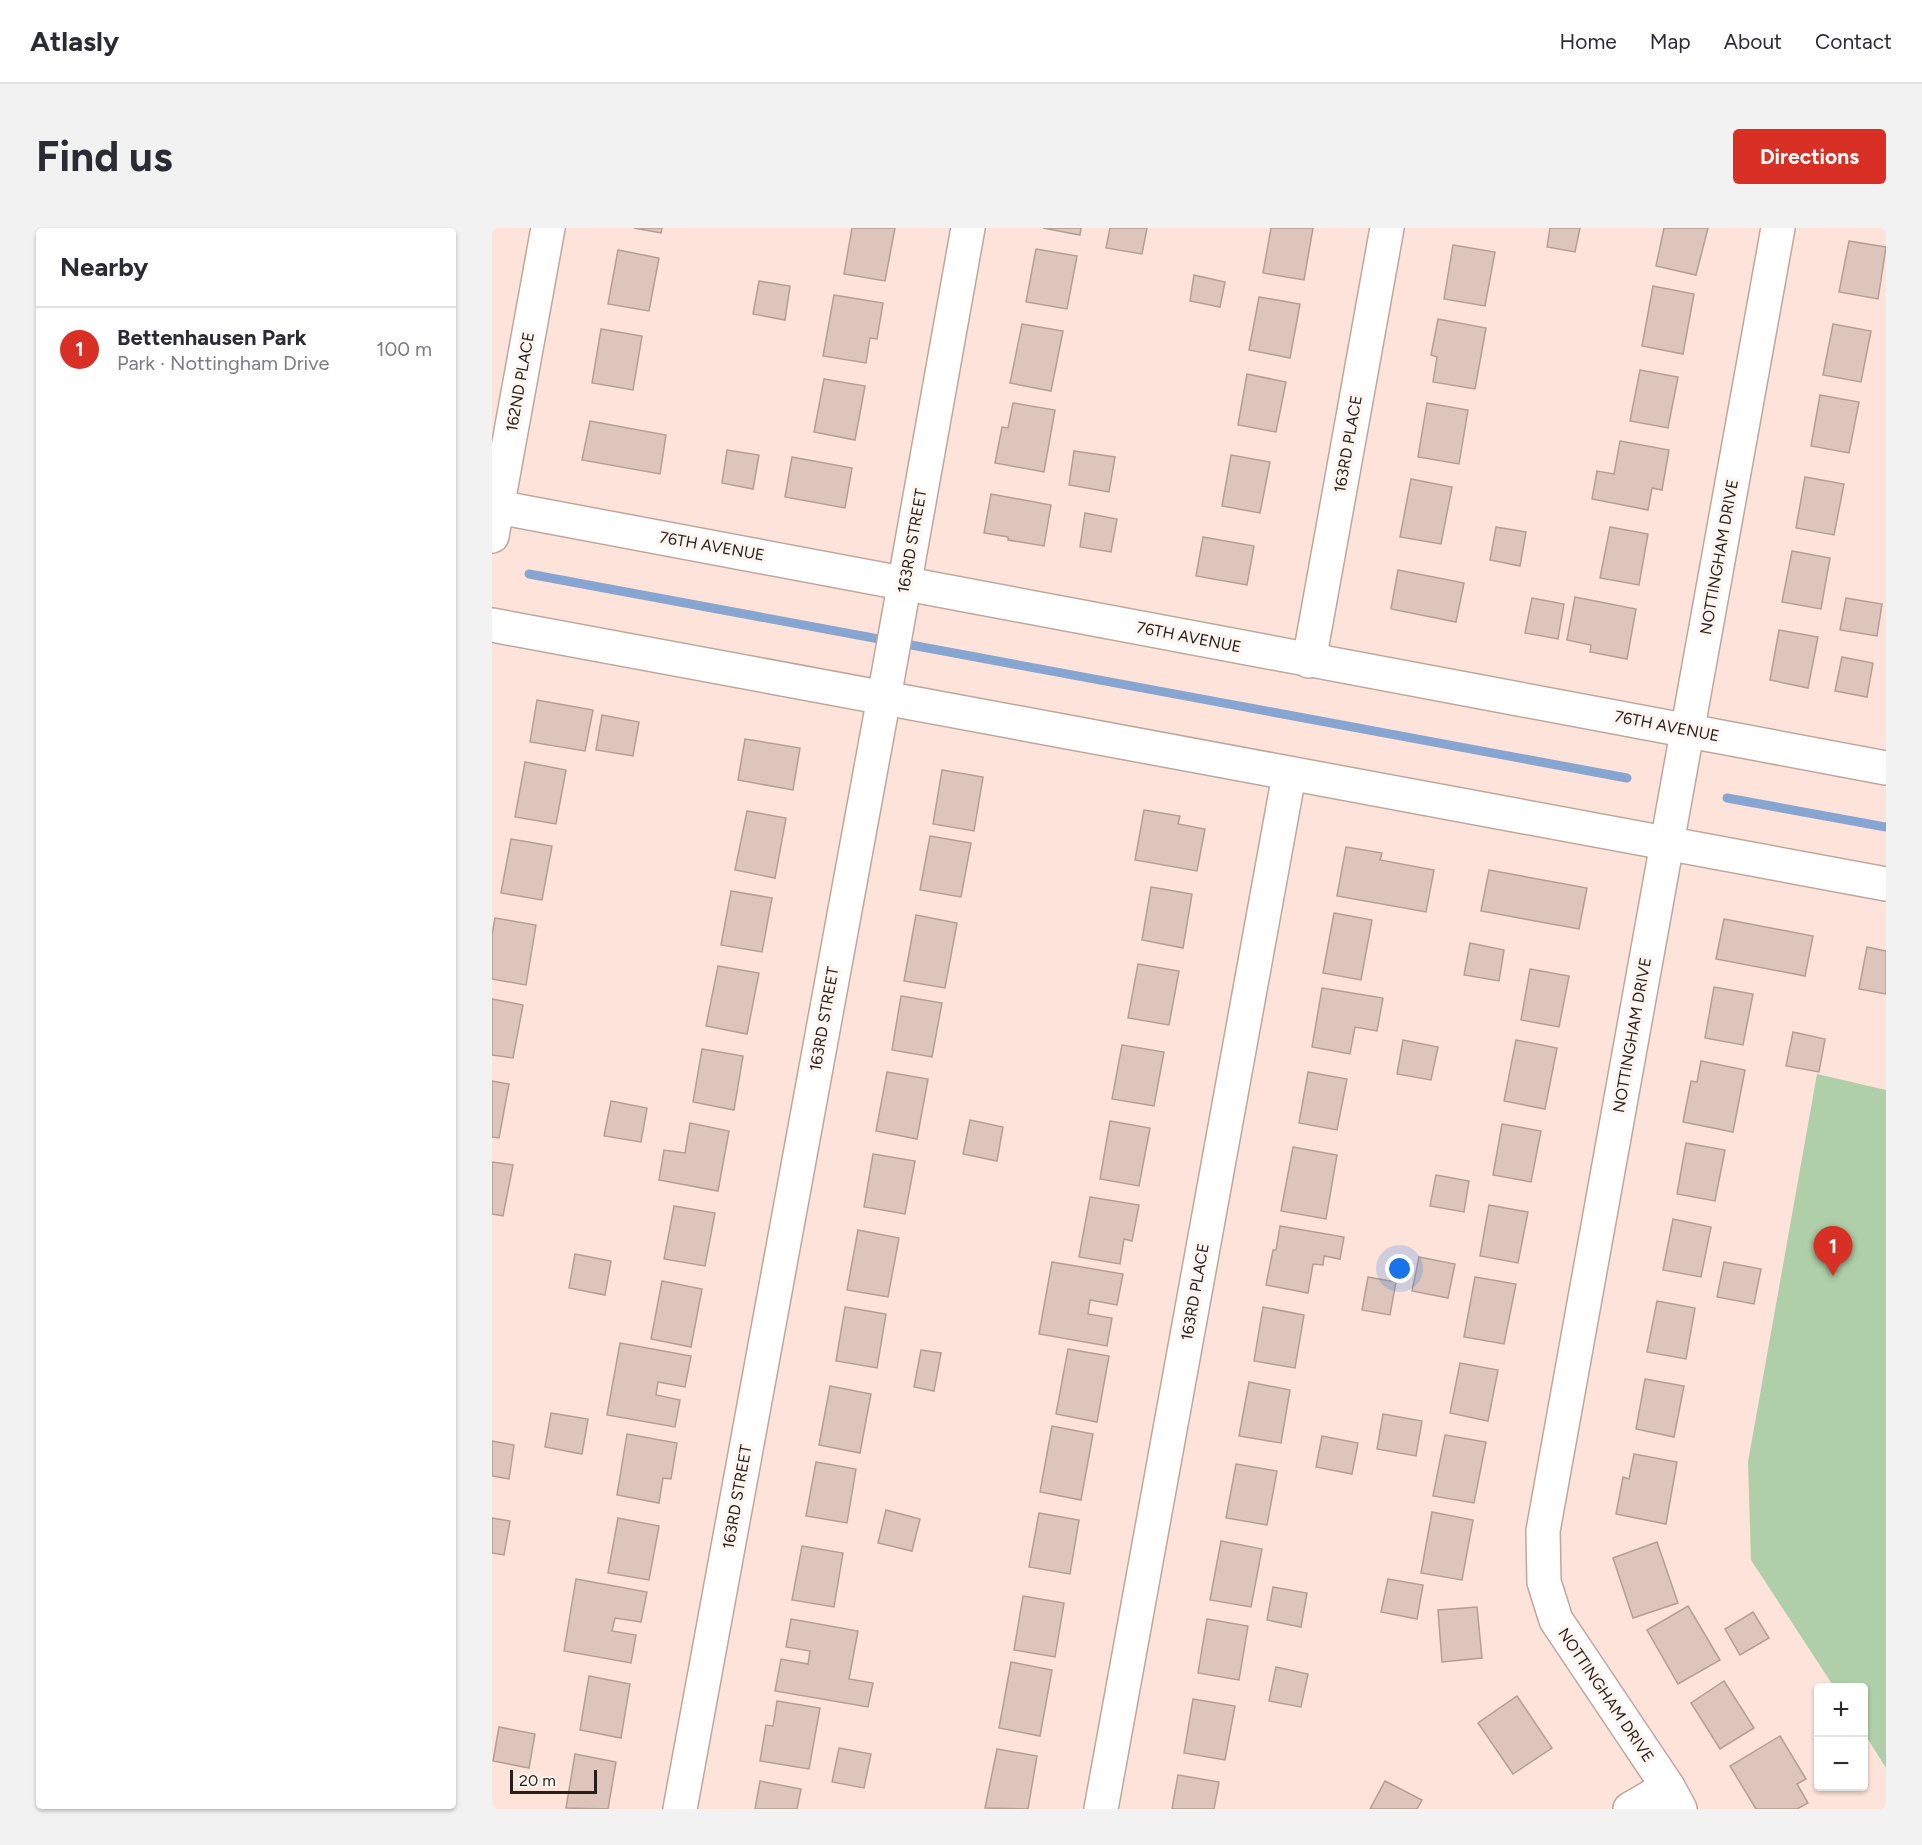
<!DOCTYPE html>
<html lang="en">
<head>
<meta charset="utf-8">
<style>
	:root { --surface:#fff; --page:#f2f2f3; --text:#2b2b33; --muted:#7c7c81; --line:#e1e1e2; --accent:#d93025 }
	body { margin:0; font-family:Figtree,sans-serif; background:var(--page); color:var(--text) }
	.controls { position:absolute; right:18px; bottom:18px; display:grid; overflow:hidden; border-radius:6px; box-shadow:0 2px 4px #0004 }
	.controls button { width:54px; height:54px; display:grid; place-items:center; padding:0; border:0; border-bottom:2px solid var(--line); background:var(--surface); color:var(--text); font:30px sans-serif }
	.scale { position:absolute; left:18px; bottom:15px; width:87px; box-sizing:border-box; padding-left:6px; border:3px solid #271e1a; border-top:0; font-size:16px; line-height:21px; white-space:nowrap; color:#271e1a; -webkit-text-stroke:4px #fef4f0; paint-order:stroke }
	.you { position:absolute; left:908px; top:1041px; width:21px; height:21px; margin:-15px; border:4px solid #fff; border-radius:50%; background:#1a73e8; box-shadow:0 0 0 9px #1a73e833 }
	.badge { display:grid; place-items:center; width:39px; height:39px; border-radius:50%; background:var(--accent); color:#fff; font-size:20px; font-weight:700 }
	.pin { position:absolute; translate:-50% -50px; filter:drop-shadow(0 2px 3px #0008) }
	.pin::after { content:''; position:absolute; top:32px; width:21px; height:18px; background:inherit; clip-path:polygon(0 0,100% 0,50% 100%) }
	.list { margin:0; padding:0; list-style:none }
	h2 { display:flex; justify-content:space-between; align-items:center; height:78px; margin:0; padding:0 24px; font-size:26px }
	h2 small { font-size:20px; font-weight:400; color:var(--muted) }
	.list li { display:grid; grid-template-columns:39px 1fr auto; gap:18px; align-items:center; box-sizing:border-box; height:84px; padding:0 24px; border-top:2px solid var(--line) }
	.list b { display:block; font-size:22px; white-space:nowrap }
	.list p { margin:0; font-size:20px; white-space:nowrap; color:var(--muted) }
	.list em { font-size:20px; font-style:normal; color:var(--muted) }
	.map { position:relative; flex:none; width:1394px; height:1581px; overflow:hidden; border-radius:6px }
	header { display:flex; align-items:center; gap:36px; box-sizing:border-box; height:84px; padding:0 30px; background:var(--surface); border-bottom:2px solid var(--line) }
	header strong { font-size:28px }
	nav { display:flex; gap:33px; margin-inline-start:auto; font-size:21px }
	.intro { display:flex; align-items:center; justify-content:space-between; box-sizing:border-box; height:144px; padding:0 36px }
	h1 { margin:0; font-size:42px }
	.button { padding:15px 27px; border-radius:6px; background:var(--accent); color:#fff; font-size:21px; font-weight:700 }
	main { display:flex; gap:36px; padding:0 36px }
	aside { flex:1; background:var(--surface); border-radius:6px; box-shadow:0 2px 4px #0004 }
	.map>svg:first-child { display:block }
</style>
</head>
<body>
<header>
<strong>Atlasly</strong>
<nav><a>Home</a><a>Map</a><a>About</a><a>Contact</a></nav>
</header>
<div class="intro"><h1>Find us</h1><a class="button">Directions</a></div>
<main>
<aside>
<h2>Nearby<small></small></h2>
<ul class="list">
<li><span class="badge">1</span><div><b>Bettenhausen Park</b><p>Park · Nottingham Drive</p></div><em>100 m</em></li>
</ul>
</aside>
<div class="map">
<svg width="1394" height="1581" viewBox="0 0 1394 1581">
	<rect width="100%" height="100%" fill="#fde3d9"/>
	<polygon fill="#aecfa7" points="1325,846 1394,862 1394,1540 1372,1505 1372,1460 1342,1459 1259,1332 1256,1234"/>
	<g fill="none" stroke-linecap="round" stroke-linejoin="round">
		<g stroke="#87a5d1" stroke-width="9">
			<polyline points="37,346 1135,550"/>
			<polyline points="1235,570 1394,599"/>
		</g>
	</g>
	<g fill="#dec5bb" stroke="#b59d94" stroke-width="1.5">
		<polygon points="142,0 170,0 169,5"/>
		<polygon points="360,0 403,0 393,53 352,46"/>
		<polygon points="551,0 589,0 588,7"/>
		<polygon points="618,0 655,0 650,26 614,20"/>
		<polygon points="779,0 821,0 812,52 771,45"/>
		<polygon points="1058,0 1088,0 1083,24 1055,19"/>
		<polygon points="1172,0 1216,0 1204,47 1164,38"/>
		<polygon points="1357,13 1394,19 1386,71 1347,64"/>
		<polygon points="961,17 1003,24 993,78 952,71"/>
		<polygon points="544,21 585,28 575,81 534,74"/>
		<polygon points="126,22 167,30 157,83 116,76"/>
		<polygon points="702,47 733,54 728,79 698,73"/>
		<polygon points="267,53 298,58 293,92 261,86"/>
		<polygon points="1161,58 1202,66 1191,126 1150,118"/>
		<polygon points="342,67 391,75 385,111 378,110 374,135 331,128"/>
		<polygon points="767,69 808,76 798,130 757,122"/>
		<polygon points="946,91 994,100 983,161 941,154 945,129 939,127"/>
		<polygon points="530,96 571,103 559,163 518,155"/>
		<polygon points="1341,96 1379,103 1369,154 1331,147"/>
		<polygon points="109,101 150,108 141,162 100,155"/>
		<polygon points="1148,142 1186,149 1176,200 1138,193"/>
		<polygon points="755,146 794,154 784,204 746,197"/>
		<polygon points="332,151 373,158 363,212 322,204"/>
		<polygon points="1328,167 1367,174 1357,225 1319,218"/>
		<polygon points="521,175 563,182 552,244 503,235 510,199 516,200"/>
		<polygon points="935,175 976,182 967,236 926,229"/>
		<polygon points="98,193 174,207 168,246 90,232"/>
		<polygon points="1128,213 1177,222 1170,262 1160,260 1156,282 1100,271 1105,243 1122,246"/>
		<polygon points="235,222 267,227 261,261 230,255"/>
		<polygon points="582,223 623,229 617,264 577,257"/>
		<polygon points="739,227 778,234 768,285 730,278"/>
		<polygon points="300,229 360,240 353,280 293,269"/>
		<polygon points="1313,249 1352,256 1342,307 1304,300"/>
		<polygon points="919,251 960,259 949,316 908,309"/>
		<polygon points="499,266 559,277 552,318 516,312 516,309 492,305"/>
		<polygon points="593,285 625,291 619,324 588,319"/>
		<polygon points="1004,299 1034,304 1028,338 998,332"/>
		<polygon points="1118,299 1156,306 1147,357 1108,350"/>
		<polygon points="711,309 762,318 755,357 704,348"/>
		<polygon points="1300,323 1338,330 1329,381 1290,374"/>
		<polygon points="906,342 972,355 964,394 899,381"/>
		<polygon points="1083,369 1144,381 1135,431 1098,424 1099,417 1075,412"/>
		<polygon points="1040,370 1072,376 1066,411 1033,405"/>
		<polygon points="1354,370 1390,376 1385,408 1348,402"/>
		<polygon points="1287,402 1326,409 1316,460 1278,452"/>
		<polygon points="1350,429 1381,435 1375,469 1343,463"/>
		<polygon points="45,472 101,482 93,523 38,514"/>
		<polygon points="110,487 147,494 141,528 104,522"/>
		<polygon points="253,511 308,520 301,562 246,552"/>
		<polygon points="33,534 74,542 64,596 23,589"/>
		<polygon points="450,542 491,549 482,603 441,596"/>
		<polygon points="652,582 688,588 686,596 713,601 705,643 643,632"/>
		<polygon points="255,583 294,590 283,650 243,642"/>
		<polygon points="438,608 479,615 469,669 428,662"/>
		<polygon points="19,611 60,618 50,672 9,665"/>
		<polygon points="854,619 890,625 888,632 942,642 934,684 845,668"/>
		<polygon points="997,642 1095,660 1087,701 989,683"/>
		<polygon points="659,659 700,666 691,720 650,712"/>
		<polygon points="239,663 280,670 270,724 229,717"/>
		<polygon points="842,685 880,692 869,752 831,745"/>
		<polygon points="424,687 465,695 453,760 412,753"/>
		<polygon points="3,690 44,697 34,757 0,751 0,706"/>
		<polygon points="1232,691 1321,708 1313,748 1224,731"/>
		<polygon points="978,715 1012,722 1007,753 972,747"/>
		<polygon points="1375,719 1394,723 1394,766 1367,761"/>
		<polygon points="646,736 687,743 677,797 636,790"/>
		<polygon points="226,738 267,745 255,806 214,798"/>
		<polygon points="1038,741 1077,748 1067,799 1029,792"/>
		<polygon points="1222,759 1261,766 1251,817 1213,810"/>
		<polygon points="830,760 891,770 885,803 863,799 858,826 820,819"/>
		<polygon points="409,768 450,775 440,829 400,822"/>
		<polygon points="0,771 31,777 21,830 0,827"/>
		<polygon points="1301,804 1333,811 1327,844 1294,838"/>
		<polygon points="911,812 946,819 939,852 905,846"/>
		<polygon points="1024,812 1065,820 1053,881 1012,873"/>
		<polygon points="630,817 672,824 662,878 620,871"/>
		<polygon points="210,821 251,828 242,882 201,874"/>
		<polygon points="1209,833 1253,842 1241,904 1191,894 1199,853 1205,854"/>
		<polygon points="395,844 436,851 425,911 384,903"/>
		<polygon points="816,844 855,851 845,902 807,895"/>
		<polygon points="0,853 17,856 7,910 0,909"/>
		<polygon points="119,873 155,880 149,914 112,908"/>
		<polygon points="478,892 511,899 505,933 471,926"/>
		<polygon points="618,893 658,900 647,958 608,951"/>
		<polygon points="198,895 237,903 226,963 167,952 172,922 193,925"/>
		<polygon points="1010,896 1049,903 1039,954 1001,947"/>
		<polygon points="1194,915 1233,922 1223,973 1185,966"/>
		<polygon points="801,919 845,927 834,991 789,983"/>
		<polygon points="381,926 423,933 413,986 372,979"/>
		<polygon points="0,934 21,937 11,988 0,986"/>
		<polygon points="944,947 977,953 972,984 938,978"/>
		<polygon points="598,969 647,977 640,1013 632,1011 628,1036 587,1029"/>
		<polygon points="997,977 1036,984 1026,1035 988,1028"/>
		<polygon points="182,978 223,985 213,1038 172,1031"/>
		<polygon points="1181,991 1219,999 1209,1049 1171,1042"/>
		<polygon points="788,998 852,1009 848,1031 832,1028 831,1037 821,1036 816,1065 774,1057 781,1022 784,1022"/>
		<polygon points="366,1002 407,1010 396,1069 355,1062"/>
		<polygon points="83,1026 119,1033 113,1067 77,1060"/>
		<polygon points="927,1029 963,1036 956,1070 920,1063"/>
		<polygon points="560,1034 631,1046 625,1077 598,1072 596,1086 620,1090 615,1118 547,1106"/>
		<polygon points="1232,1034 1269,1041 1262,1076 1225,1069"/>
		<polygon points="876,1049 904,1054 898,1087 870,1082"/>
		<polygon points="983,1049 1024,1056 1012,1116 972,1109"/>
		<polygon points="170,1053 210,1061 199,1119 159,1111"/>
		<polygon points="1165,1073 1203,1080 1194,1131 1155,1124"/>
		<polygon points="353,1079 394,1086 385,1140 344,1133"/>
		<polygon points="771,1079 812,1087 803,1140 762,1133"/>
		<polygon points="128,1115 199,1128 193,1159 166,1154 164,1167 188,1172 183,1199 115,1187"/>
		<polygon points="576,1121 617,1128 605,1194 564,1186"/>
		<polygon points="429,1122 449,1125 442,1163 422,1159"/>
		<polygon points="968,1135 1006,1142 996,1193 958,1185"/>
		<polygon points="1153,1151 1192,1158 1182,1209 1144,1201"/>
		<polygon points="757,1154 798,1162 789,1215 747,1208"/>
		<polygon points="338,1158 379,1166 368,1225 327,1217"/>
		<polygon points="59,1185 96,1191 90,1226 53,1219"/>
		<polygon points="891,1186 930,1193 924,1228 885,1221"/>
		<polygon points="560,1198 601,1206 589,1272 548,1264"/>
		<polygon points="135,1206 185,1215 179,1251 171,1250 167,1275 125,1267"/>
		<polygon points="953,1207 994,1214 982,1275 941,1268"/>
		<polygon points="830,1208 866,1215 860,1246 824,1239"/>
		<polygon points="0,1213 22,1217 17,1251 0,1248"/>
		<polygon points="1142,1226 1185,1234 1174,1296 1124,1286 1131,1249 1137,1251"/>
		<polygon points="324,1234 364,1241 355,1295 314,1288"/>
		<polygon points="744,1236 785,1243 775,1297 734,1290"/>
		<polygon points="394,1282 428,1291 420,1323 386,1315"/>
		<polygon points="940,1284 981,1292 970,1352 929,1345"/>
		<polygon points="547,1285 587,1292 578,1346 537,1339"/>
		<polygon points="0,1290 18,1293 12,1327 0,1325"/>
		<polygon points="126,1290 167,1298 157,1352 116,1345"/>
		<polygon points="729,1313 770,1321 759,1379 718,1372"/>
		<polygon points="1165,1314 1186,1375 1141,1390 1121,1330"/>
		<polygon points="310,1318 351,1325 342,1379 300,1372"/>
		<polygon points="84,1351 155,1364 149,1394 123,1390 120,1403 144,1407 139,1435 72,1423"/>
		<polygon points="896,1351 931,1357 925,1391 889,1384"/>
		<polygon points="781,1359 815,1365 809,1399 775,1392"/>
		<polygon points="531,1368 572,1375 563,1429 522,1422"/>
		<polygon points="1196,1378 1228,1432 1186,1456 1155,1402"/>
		<polygon points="985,1379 990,1430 950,1434 946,1382"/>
		<polygon points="1261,1384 1277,1410 1248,1427 1233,1401"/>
		<polygon points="299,1391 366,1403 357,1451 381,1455 376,1479 283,1463 289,1431 316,1436 318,1423 294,1419"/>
		<polygon points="715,1391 756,1398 747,1452 706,1445"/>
		<polygon points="519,1434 560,1442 548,1508 507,1500"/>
		<polygon points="784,1439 816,1446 809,1479 777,1473"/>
		<polygon points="97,1448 138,1456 129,1510 88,1502"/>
		<polygon points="1232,1453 1262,1500 1228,1521 1199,1475"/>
		<polygon points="1025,1468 1060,1520 1021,1546 986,1495"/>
		<polygon points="701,1471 743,1478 733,1532 692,1525"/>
		<polygon points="285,1473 328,1480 317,1541 268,1533 274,1497 281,1498"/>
		<polygon points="7,1499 43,1506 37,1540 1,1533"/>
		<polygon points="1288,1508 1314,1551 1305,1556 1316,1575 1305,1581 1264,1581 1238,1538"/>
		<polygon points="347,1520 379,1526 372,1560 340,1554"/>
		<polygon points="505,1521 545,1528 536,1581 493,1580"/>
		<polygon points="83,1526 124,1534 116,1581 74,1580"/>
		<polygon points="686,1547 727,1554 722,1581 680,1581"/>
		<polygon points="268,1553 309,1561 305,1581 263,1581"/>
		<polygon points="893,1553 930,1572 925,1581 878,1581"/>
	</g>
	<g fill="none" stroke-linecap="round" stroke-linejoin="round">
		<g stroke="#bfa69d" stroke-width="36">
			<g id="minor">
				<polyline points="0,278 1394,540"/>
				<polyline points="0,308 56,0"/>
				<path d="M0 397C465 482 929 572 1394 656"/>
				<polyline points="817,433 895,0"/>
				<polyline points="188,1581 397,442 476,0"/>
				<polyline points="609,1581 797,547"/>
				<polyline points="1138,1581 1176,1559"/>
				<polyline points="1188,1581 1176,1559 1064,1392 1052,1354 1051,1303 1286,0"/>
			</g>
		</g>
		<use href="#minor" stroke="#fff" stroke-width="33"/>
	</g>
	<g text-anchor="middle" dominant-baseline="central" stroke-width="6" stroke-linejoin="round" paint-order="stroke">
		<g font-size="16" fill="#271e1a" stroke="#fef4f0">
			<text transform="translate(28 154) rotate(-80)">162ND PLACE</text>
			<text transform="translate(856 216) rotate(-80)">163RD PLACE</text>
			<text transform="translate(420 313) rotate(-80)">163RD STREET</text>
			<text transform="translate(220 318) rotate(10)">76TH AVENUE</text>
			<text transform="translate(1227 329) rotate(-80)">NOTTINGHAM DRIVE</text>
			<text transform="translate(697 409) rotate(11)">76TH AVENUE</text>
			<text transform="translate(1175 498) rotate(11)">76TH AVENUE</text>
			<text transform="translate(332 791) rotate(-80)">163RD STREET</text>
			<text transform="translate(1140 807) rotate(-80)">NOTTINGHAM DRIVE</text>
			<text transform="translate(703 1064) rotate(-80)">163RD PLACE</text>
			<text transform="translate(245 1269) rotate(-80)">163RD STREET</text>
			<text transform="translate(1114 1467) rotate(56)">NOTTINGHAM DRIVE</text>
		</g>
	</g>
</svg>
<div class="controls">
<button>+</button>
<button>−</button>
</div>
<div class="scale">20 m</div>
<div class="you"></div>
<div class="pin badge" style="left:1341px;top:1048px">1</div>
</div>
</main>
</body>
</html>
